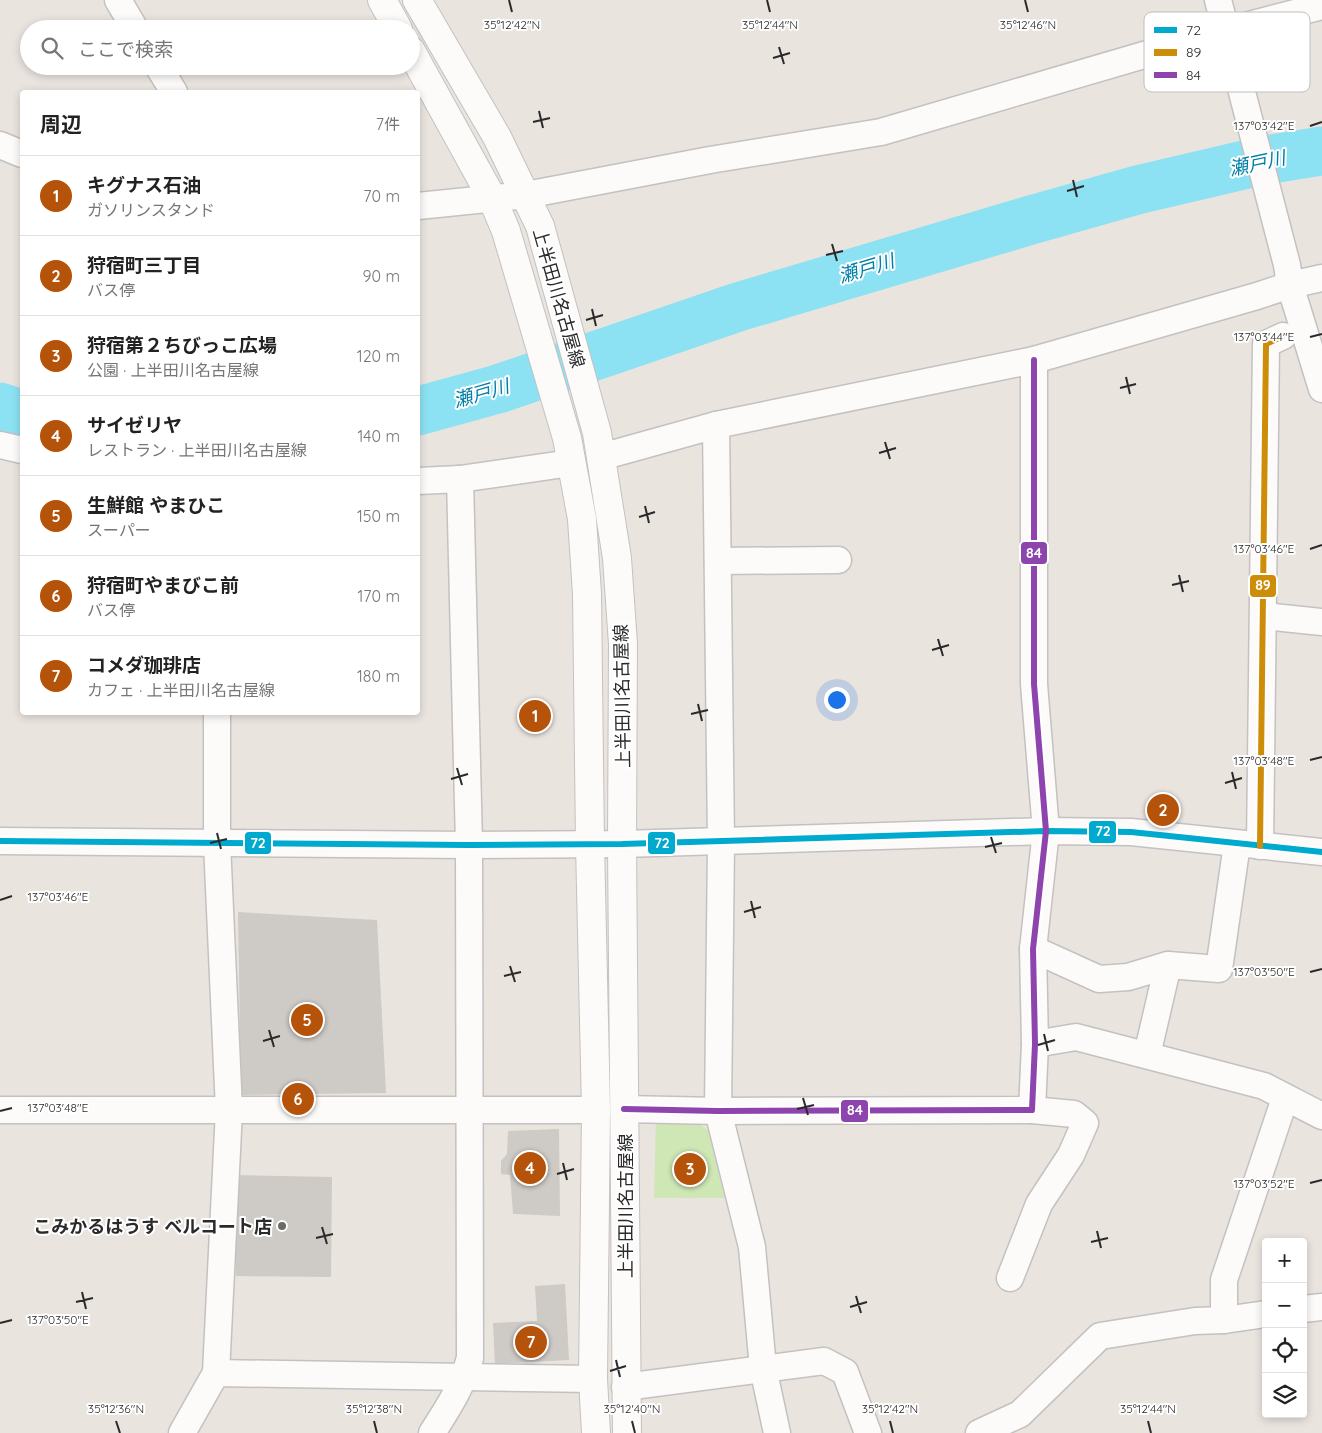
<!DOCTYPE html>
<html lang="ja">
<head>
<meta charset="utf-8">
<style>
	:root { --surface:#fff; --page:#f2f2f2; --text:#222; --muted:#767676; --line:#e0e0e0; --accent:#b45309 }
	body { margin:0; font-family:Quicksand,"Noto Sans JP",sans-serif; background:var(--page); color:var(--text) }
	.controls { position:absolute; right:15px; bottom:15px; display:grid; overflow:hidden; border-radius:5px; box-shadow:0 2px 8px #0003 }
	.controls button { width:45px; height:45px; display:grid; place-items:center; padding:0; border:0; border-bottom:1px solid var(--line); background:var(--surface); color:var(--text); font:25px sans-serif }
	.you { position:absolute; left:836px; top:699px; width:18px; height:18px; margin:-12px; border:4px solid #fff; border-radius:50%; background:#1a73e8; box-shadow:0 0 0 8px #1a73e833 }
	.badge { display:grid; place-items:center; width:32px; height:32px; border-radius:50%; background:var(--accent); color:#fff; font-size:16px; font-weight:700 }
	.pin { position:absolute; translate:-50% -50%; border:2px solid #fff; box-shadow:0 1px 5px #0006 }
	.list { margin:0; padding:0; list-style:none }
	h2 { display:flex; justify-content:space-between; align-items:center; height:65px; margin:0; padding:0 20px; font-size:21px }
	h2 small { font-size:16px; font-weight:400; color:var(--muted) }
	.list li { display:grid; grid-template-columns:32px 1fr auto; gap:15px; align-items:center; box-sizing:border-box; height:80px; padding:0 20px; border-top:1px solid var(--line) }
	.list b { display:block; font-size:19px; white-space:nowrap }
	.list p { margin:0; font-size:16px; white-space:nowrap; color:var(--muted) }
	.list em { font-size:16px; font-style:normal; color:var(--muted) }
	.icon { flex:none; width:28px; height:28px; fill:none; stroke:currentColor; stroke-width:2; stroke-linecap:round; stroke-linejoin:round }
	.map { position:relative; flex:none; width:1322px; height:1433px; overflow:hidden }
	.search { position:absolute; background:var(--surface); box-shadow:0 2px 8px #0003; left:20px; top:20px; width:400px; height:55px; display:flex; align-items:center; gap:12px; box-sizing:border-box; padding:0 18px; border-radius:28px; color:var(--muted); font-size:19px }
	.panel { position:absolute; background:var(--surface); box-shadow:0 2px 8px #0003; left:20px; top:90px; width:400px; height:625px; border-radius:5px }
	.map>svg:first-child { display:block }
</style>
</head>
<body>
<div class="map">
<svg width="1322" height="1433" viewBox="0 0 1322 1433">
	<rect width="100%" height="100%" fill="#eae4df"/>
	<polygon fill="#cee7b5" points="656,1117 695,1121 721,1140 727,1198 654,1198"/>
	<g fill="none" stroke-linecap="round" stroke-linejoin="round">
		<g stroke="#8ce2f2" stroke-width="49">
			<polyline points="0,407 22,414"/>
			<polyline points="418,411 498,389 738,307 1031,220 1137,190 1265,160 1322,151"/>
		</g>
	</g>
	<g fill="#cecac6">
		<polygon points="238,912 377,920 386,1093 241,1095"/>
		<polygon points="559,1129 560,1216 513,1214 510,1175 501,1174 501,1161 507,1154 508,1131"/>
		<polygon points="235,1175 332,1177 331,1277 236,1276"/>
		<polygon points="565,1284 569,1360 495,1364 493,1323 537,1321 535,1286"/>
	</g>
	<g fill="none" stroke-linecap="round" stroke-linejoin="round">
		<g stroke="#c3c1c1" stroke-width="29">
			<g id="street">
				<polyline points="118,0 135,29"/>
				<polyline points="1218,0 1287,265 1290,285 1322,389"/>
				<polyline points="158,66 174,92"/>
				<polyline points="0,145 22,154"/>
				<polyline points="418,206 526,195 710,160 881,132 1226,31 1322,6"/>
				<polyline points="716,425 721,842 718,1111 752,1247 763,1368 777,1433"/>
				<polyline points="0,445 22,450"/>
				<polyline points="601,457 716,425 1034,360 1257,296 1290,285 1322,278"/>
				<polyline points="418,481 460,479 571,463"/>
				<polyline points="718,561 838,560"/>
				<polyline points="1264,616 1322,622"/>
				<polyline points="0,841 469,845 622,844 1046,831 1131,832 1322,852"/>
				<polyline points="1260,846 1266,344 1283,336"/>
				<polyline points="1033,949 1099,979 1128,977 1168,965 1219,969 1237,844"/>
				<polyline points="1035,1044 1076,1037 1264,1086 1322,1116"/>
				<polyline points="1147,1055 1168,965"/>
				<polyline points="624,1109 718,1111 1032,1110 1035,1044 1033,949 1046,831 1034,684 1034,360"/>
				<polyline points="0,1110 596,1110"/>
				<polyline points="1010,1278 1039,1204 1071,1155 1085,1123 1074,1114 1032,1110"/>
				<polyline points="1303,1309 1322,1307"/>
				<polyline points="1224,1320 1224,1280 1285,1098"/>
				<polyline points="216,1373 593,1379"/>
				<polyline points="625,1387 824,1361 845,1372 868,1433"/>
				<polyline points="182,1433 216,1373 229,1110 217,843 217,712"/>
				<path d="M432 1433C448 1408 462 1387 470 1358L469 845 460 479"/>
				<polyline points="979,1433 1020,1414 1100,1336 1195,1321 1224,1320 1266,1314"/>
			</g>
		</g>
		<g stroke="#c3c1c1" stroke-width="30">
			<g id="secondary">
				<polyline points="382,0 398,29"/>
				<polyline points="417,0 497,137 540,226 597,433 617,558 623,644 622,844 627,1433"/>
				<polyline points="411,51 492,198 506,231 567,438 582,519 587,594 590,844 596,1110 593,1379 596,1433"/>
			</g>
		</g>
		<use href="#street" stroke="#fcfbfa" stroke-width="26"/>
		<use href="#secondary" stroke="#fcfbfa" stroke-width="28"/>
		<g stroke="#fff" stroke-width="10">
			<polyline id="bus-1" points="0,841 469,845 622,844 1046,831 1131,832 1322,852"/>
		</g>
		<g stroke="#fff" stroke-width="10">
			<polyline id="bus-2" points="1260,846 1266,344 1283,336"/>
		</g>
		<g stroke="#fff" stroke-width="10">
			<polyline id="bus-3" points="624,1109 718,1111 1032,1110 1035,1044 1033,949 1046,831 1034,684 1034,360"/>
		</g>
		<use href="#bus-1" stroke="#00a9ce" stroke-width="6"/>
		<use href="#bus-2" stroke="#ce8d08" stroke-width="6"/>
		<use href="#bus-3" stroke="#8e44ad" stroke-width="6"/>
	</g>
	<path fill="none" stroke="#2a2a2a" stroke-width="2" d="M509 0 512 12M767 0 770 12M1025 0 1028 12M779 47 784 64M773 58 790 53M539 111 543 128M533 122 550 118M1310 126 1322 122M1073 180 1077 197M1067 191 1084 186M832 244 837 261M826 255 843 251M592 309 596 326M586 320 603 315M1310 337 1322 334M1126 377 1130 394M1120 388 1136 384M885 442 890 459M879 453 896 448M645 506 649 523M639 517 655 512M1310 549 1322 545M1179 575 1183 592M1172 585 1189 581M938 639 943 656M932 650 949 645M698 704 702 721M691 714 708 710M1310 760 1322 757M457 768 462 785M1232 772 1236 789M451 779 468 774M1225 783 1242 778M217 833 221 849M991 837 996 853M210 843 227 839M985 847 1002 843M0 900 12 896M751 901 755 918M744 912 761 907M510 966 515 982M1310 972 1322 969M504 976 521 972M269 1030 274 1047M1044 1034 1048 1051M263 1041 280 1036M1038 1045 1055 1040M803 1098 808 1115M797 1109 814 1105M0 1111 12 1108M563 1163 567 1180M557 1174 574 1169M1310 1183 1322 1180M322 1227 327 1244M1097 1231 1101 1248M316 1238 333 1234M1091 1242 1108 1238M82 1292 86 1309M856 1296 861 1313M76 1302 93 1298M850 1307 867 1302M0 1323 12 1320M616 1360 620 1377M610 1371 626 1366M116 1421 120 1433M374 1421 377 1433M632 1421 635 1433M890 1421 893 1433M1148 1421 1151 1433"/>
	<circle fill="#6d6b69" stroke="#fff" stroke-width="2" cx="282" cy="1226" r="5"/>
	<g text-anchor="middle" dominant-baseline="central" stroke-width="4" stroke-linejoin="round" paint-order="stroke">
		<g font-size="18" fill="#2a2a2a" stroke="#fff">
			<text transform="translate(559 298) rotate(74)">上半田川名古屋線</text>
			<text transform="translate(622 696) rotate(-91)">上半田川名古屋線</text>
			<text transform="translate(625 1206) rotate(-90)">上半田川名古屋線</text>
		</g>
		<g font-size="18" font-weight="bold" fill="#2a2a2a" stroke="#fff" text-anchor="end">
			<text x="272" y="1226">こみかるはうす ベルコート店</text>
		</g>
		<g font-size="19" font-style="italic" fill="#007fa8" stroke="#fff">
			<text transform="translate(1257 163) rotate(-12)">瀬戸川</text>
			<text transform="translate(866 268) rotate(-17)">瀬戸川</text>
			<text transform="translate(481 393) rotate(-16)">瀬戸川</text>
		</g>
	</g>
	<rect x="1144" y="12" width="166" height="80" rx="8" fill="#fff" stroke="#bfbfbf" stroke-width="1"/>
	<rect x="1154" y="27" width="23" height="6" fill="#00a9ce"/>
	<rect x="1154" y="49" width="23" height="7" fill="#ce8d08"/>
	<rect x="1154" y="72" width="23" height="6" fill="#8e44ad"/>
	<g font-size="14" fill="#2a2a2a">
		<text x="1186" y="35">72</text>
		<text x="1186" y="57">89</text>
		<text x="1186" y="80">84</text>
	</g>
	<g font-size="12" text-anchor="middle" fill="#2a2a2a" stroke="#fff" stroke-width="4" stroke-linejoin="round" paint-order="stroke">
		<text x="770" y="29">35°12'44"N</text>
		<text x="1028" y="29">35°12'46"N</text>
		<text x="512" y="29">35°12'42"N</text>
		<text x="1264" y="130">137°03'42"E</text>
		<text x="1264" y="341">137°03'44"E</text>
		<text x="1264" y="553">137°03'46"E</text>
		<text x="1264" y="765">137°03'48"E</text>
		<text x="58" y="901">137°03'46"E</text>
		<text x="1264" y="976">137°03'50"E</text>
		<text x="58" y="1112">137°03'48"E</text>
		<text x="1264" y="1188">137°03'52"E</text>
		<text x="58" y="1324">137°03'50"E</text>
		<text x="116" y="1413">35°12'36"N</text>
		<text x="374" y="1413">35°12'38"N</text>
		<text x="632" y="1413">35°12'40"N</text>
		<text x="890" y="1413">35°12'42"N</text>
		<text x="1148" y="1413">35°12'44"N</text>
	</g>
	<g stroke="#fff" stroke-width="2">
		<rect x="1020" y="541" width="28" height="24" rx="5" fill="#8e44ad"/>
		<rect x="1249" y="574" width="28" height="24" rx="5" fill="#ce8d08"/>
		<rect x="1088" y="820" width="29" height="24" rx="5" fill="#00a9ce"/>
		<rect x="647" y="831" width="29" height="24" rx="5" fill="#00a9ce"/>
		<rect x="244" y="831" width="28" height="24" rx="5" fill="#00a9ce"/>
		<rect x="840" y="1099" width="29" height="24" rx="5" fill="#8e44ad"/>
	</g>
	<g font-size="14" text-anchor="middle" font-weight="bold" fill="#fff">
		<text x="1034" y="558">84</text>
		<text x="1263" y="590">89</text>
		<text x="1103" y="836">72</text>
		<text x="662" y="848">72</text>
		<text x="258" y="848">72</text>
		<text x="855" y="1115">84</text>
	</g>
</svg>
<div class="controls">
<button>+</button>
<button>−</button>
<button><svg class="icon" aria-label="locate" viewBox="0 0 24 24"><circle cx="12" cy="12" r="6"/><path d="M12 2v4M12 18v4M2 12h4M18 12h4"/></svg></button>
<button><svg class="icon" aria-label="layers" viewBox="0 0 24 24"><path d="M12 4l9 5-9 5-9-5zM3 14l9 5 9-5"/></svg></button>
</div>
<div class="you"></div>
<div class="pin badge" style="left:535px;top:716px">1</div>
<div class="pin badge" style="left:1163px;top:810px">2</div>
<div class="pin badge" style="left:690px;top:1169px">3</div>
<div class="pin badge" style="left:530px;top:1168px">4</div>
<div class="pin badge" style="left:307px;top:1020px">5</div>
<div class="pin badge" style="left:298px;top:1099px">6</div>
<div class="pin badge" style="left:531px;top:1342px">7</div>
<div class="search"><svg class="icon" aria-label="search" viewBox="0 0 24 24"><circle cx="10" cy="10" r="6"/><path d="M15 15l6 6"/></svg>ここで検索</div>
<section class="panel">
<h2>周辺<small>7件</small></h2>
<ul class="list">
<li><span class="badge">1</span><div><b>キグナス石油</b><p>ガソリンスタンド</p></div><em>70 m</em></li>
<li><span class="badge">2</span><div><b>狩宿町三丁目</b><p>バス停</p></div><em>90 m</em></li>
<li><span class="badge">3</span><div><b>狩宿第２ちびっこ広場</b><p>公園 · 上半田川名古屋線</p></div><em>120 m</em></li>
<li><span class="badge">4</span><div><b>サイゼリヤ</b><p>レストラン · 上半田川名古屋線</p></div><em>140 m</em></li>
<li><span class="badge">5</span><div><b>生鮮館 やまひこ</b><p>スーパー</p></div><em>150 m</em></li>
<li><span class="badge">6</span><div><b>狩宿町やまびこ前</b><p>バス停</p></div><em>170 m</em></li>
<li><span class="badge">7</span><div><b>コメダ珈琲店</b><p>カフェ · 上半田川名古屋線</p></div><em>180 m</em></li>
</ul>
</section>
</div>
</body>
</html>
